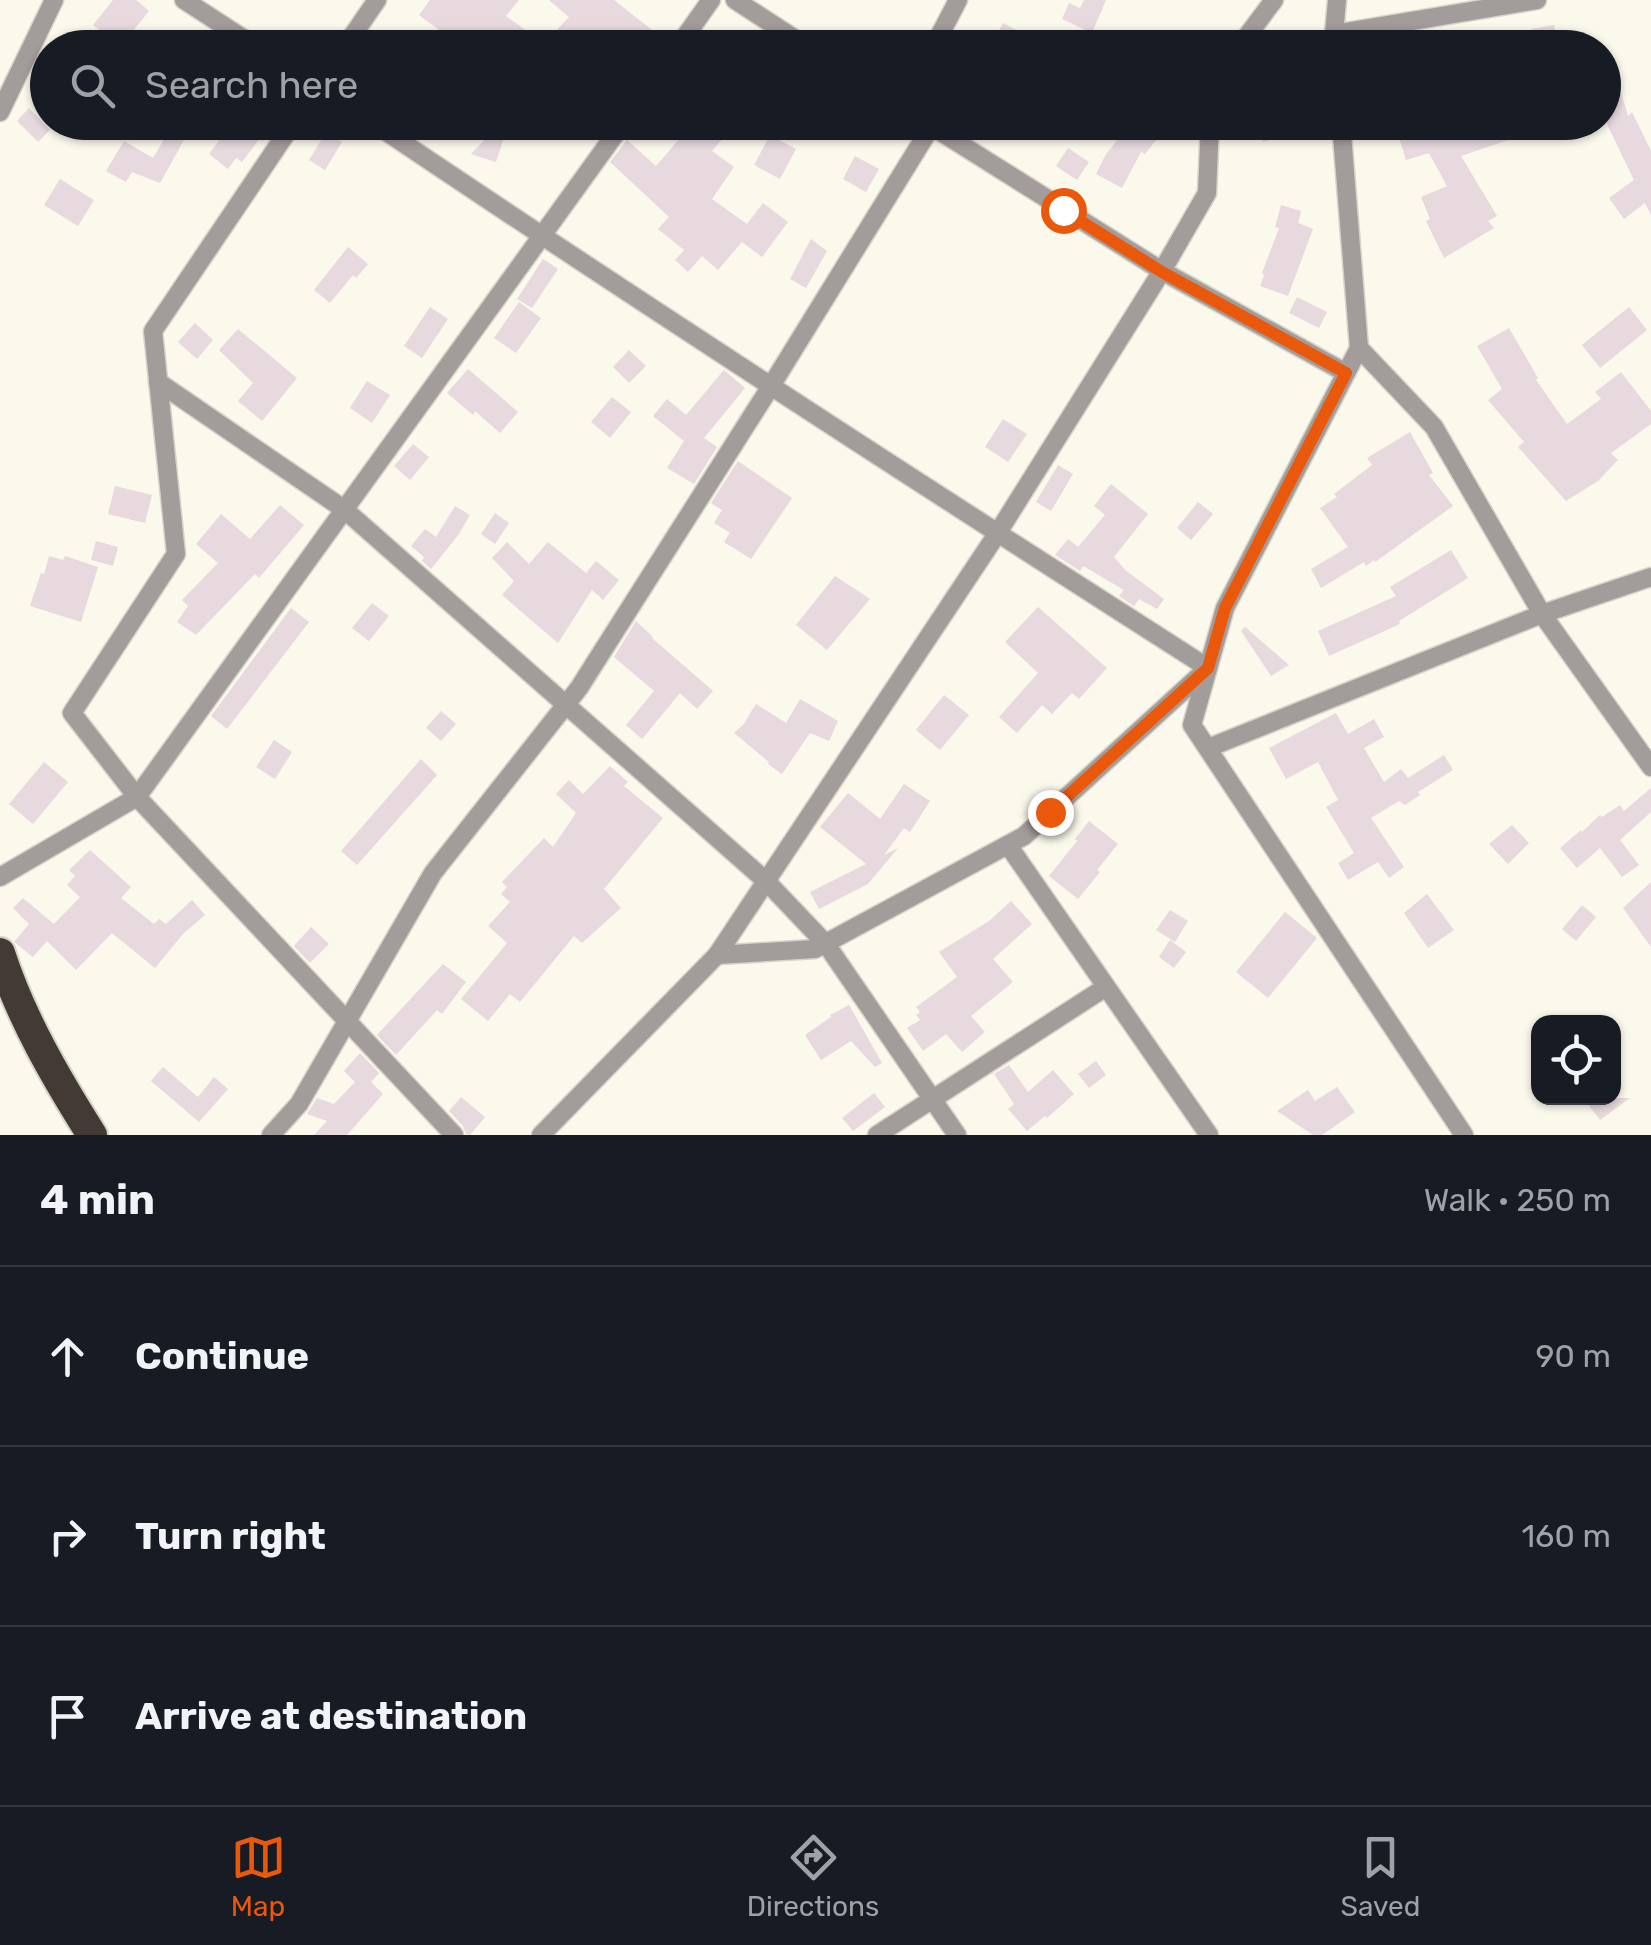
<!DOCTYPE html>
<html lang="en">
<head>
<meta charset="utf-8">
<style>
	:root { --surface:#171b24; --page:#242831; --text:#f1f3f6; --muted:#9ea1a6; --line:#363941; --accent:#ea580c }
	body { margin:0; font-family:Rubik,sans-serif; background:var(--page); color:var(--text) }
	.controls { position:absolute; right:30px; bottom:30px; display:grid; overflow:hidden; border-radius:20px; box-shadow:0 2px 8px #0004 }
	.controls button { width:90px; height:90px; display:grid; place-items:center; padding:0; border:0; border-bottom:2px solid var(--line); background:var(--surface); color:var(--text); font:50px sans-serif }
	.stop { position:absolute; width:30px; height:30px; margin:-22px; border:8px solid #ea580c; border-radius:50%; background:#fff }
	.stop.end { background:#ea580c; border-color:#fff; box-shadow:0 2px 10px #0008 }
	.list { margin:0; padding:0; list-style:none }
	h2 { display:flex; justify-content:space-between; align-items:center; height:130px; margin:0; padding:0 40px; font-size:42px }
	h2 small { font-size:32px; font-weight:400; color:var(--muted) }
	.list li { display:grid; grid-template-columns:65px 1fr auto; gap:30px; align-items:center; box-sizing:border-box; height:180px; padding:0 40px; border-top:2px solid var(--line) }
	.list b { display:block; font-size:38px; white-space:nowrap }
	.list em { font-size:32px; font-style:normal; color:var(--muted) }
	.icon { flex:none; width:55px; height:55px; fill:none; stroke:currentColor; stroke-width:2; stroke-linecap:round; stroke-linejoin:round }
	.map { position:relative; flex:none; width:1651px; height:1135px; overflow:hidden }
	.search { position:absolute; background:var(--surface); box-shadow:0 2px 8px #0004; left:30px; right:30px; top:30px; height:110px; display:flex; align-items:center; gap:25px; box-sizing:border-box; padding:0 35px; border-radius:55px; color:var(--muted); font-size:38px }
	.sheet { height:670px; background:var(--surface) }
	nav { display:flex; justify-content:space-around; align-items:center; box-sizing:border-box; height:140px; border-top:2px solid var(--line); background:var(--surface); font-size:28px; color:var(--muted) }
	nav a { display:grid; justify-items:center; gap:5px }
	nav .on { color:var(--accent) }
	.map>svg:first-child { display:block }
</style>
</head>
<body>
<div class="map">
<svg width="1651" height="1135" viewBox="0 0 1651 1135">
	<rect width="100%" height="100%" fill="#fbf8ec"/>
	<g fill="#e7d9dd">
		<polygon points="113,0 136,0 149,11 120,47 93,25"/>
		<polygon points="430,0 519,0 506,16 534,36 526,48 463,48 419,15"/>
		<polygon points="549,0 614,0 652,30 641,48 569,48 554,33 569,17"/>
		<polygon points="1084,0 1106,0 1092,33 1062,19 1069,3 1080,8"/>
		<polygon points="1003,23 1050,48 990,48"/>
		<polygon points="1554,25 1558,48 1535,48 1531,29"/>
		<polygon points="1620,89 1628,116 1632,112 1651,151 1651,215 1645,203 1624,219 1609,198 1634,180 1604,118 1604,94"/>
		<polygon points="29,108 50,130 38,142 17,121"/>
		<polygon points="174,122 194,122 160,183 132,172 126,182 106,171 124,141 153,158"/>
		<polygon points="233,122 272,122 242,162 236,158 228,169 209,154"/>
		<polygon points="501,122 509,122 496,162 471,154"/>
		<polygon points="694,122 737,122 712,151 734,167 712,199 747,224 763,203 788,222 762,257 742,242 718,270 702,256 688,272 675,260 684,250 658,229 669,217 610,162 627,140 656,166"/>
		<polygon points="1132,122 1154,122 1164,130 1145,154 1141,152 1122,188 1096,174 1106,154"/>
		<polygon points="1257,122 1312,122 1312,127 1263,142"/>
		<polygon points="1424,122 1546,122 1547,127 1461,156 1497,216 1488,221 1494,228 1444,258 1426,221 1430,219 1421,197 1447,186 1429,153 1406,160 1397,131"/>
		<polygon points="326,132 342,142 325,170 309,160"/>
		<polygon points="770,135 796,149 780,179 754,165"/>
		<polygon points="1068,148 1089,162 1077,180 1056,166"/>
		<polygon points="855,156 879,169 866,192 843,179"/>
		<polygon points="60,179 94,200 78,226 44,205"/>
		<polygon points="1281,205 1301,211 1298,223 1313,229 1288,296 1260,286 1264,275 1262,273 1279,228 1275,227"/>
		<polygon points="811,239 827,251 806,288 790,279"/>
		<polygon points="348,247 368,264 356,278 353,275 330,303 314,290"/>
		<polygon points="543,259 558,269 532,308 517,299"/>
		<polygon points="1297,297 1327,312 1319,328 1289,313"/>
		<polygon points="519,302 541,318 516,353 494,338"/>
		<polygon points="430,307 448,319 422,358 404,346"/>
		<polygon points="1629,307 1647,330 1600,368 1582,345"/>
		<polygon points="195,323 213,340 197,359 178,342"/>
		<polygon points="1509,328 1538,378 1536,380 1567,424 1601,399 1595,392 1621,372 1651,411 1651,424 1611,453 1618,460 1598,481 1566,501 1518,447 1524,442 1488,400 1502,389 1477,346"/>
		<polygon points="238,329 297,378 262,421 238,401 253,383 219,350"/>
		<polygon points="629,350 646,366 629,383 613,367"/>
		<polygon points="468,369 518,412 500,433 475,411 473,415 447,393"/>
		<polygon points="724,370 745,388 704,438 717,447 694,484 667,468 684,441 653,416 667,399 686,415"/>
		<polygon points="367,381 390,395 372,423 350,408"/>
		<polygon points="612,397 631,412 610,438 591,422"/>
		<polygon points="1003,419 1027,434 1008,462 985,447"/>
		<polygon points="1410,432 1433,473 1429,475 1453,506 1375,562 1374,560 1366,566 1364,562 1321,588 1311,569 1348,547 1320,508 1337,497 1334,494 1372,465 1367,458"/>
		<polygon points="413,444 429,457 410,480 394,466"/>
		<polygon points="738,461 792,498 751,559 724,542 730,533 714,523 722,510 711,503"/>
		<polygon points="1058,465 1073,474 1051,511 1036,502"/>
		<polygon points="1111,484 1148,514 1114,557 1125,570 1164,599 1157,609 1139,599 1134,606 1119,596 1124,590 1083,566 1080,571 1055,555 1068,539 1078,547 1105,515 1094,506"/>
		<polygon points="115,486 152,495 145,523 108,514"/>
		<polygon points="1198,502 1213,514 1191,540 1177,528"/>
		<polygon points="280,505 304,525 259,578 255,574 196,635 177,622 188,606 182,600 218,563 196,544 221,514 250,539"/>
		<polygon points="455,506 470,515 459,534 431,569 422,561 424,557 411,546 425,529 436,537"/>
		<polygon points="495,513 509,523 495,544 481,534"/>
		<polygon points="96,541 118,547 113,566 91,560"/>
		<polygon points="507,542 529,564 548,542 586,573 596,561 619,580 603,600 592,590 558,643 502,595 514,581 492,558"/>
		<polygon points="1451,550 1468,578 1399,621 1400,624 1329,656 1318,631 1396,596 1390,587"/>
		<polygon points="49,556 63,560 65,556 98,567 81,622 30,606 41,573 44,574"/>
		<polygon points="835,576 870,599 827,650 796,625"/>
		<polygon points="372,603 389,616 369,641 352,628"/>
		<polygon points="1038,607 1107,668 1079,699 1072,693 1052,714 1042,705 1017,733 999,717 1038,673 1005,642"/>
		<polygon points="291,608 309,622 227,729 211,716"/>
		<polygon points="636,621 653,637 652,638 713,691 697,709 680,693 642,739 626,725 654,691 614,657"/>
		<polygon points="1245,627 1289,665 1271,676 1241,631"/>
		<polygon points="944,695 969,715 940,750 916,730"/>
		<polygon points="800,699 838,721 829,741 810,733 782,774 768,764 769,762 734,733 743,725 756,704 786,723"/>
		<polygon points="441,711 456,724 441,741 426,728"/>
		<polygon points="1336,713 1348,734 1374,719 1384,737 1364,748 1384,782 1401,769 1408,778 1444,755 1453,770 1418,792 1420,795 1405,805 1399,801 1371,818 1404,867 1389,878 1378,862 1348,880 1338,863 1354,853 1326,807 1338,800 1318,762 1286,779 1269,748"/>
		<polygon points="274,740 292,752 275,779 256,767"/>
		<polygon points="421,759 437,775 357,865 341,851"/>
		<polygon points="44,762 68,782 33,824 9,804"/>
		<polygon points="610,766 628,782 624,786 663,818 604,889 621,908 582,943 574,936 520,1002 510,994 488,1021 461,999 507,943 488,926 510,902 501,894 507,887 502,882 544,838 553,847 576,813 556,794 569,780 583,794"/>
		<polygon points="904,784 930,801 910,832 904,828 884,855 898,848 868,884 819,909 810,892 866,864 820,827 848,793 880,819"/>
		<polygon points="1651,788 1651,812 1620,840 1639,865 1622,877 1600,848 1577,868 1560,848 1581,830 1582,832 1600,815 1602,817 1620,805 1624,811"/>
		<polygon points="1089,821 1118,844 1097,870 1100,872 1078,899 1049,876 1077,841 1075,839"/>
		<polygon points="1512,825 1529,843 1508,864 1489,844"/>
		<polygon points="90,850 131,887 121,898 154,924 159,919 166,924 192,900 205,915 183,934 155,968 112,933 76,970 47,941 33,957 14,942 29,924 13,908 23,898 54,924 80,897 67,885 75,876 69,870"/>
		<polygon points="1651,882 1651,947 1623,908"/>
		<polygon points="1427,894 1454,930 1428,948 1404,913"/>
		<polygon points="1011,901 1032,924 993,959 1013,982 971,1016 985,1032 962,1052 946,1034 923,1051 907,1028 920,1020 916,1015 920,1012 916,1007 957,977 939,952 989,921"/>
		<polygon points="1582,905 1596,917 1576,941 1562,929"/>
		<polygon points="1170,910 1188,921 1175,942 1156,930"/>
		<polygon points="1285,912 1317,938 1268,998 1236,972"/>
		<polygon points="311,927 329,944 310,963 294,946"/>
		<polygon points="1170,940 1186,952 1174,968 1159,957"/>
		<polygon points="443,964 466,982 442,1014 437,1010 396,1055 377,1035"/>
		<polygon points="849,1005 882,1063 875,1067 851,1041 821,1060 805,1035 831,1017 830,1015"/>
		<polygon points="360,1053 379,1073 371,1082 383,1094 347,1135 314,1135 327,1121 307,1114 317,1098 334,1104 355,1082 344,1071"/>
		<polygon points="1096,1061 1106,1075 1089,1088 1078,1074"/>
		<polygon points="1009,1065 1028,1092 1053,1070 1074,1094 1047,1118 1045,1116 1027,1131 1008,1109 1014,1104 994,1074"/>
		<polygon points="163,1067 198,1097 214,1077 228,1089 199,1122 151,1081"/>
		<polygon points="1337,1087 1355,1112 1322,1135 1313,1135 1277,1111 1308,1090 1315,1101"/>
		<polygon points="874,1093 885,1107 853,1131 842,1118"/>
		<polygon points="461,1097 485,1117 470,1135 466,1134 463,1126 449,1111"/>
		<polygon points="1583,1098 1630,1098 1600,1120"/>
	</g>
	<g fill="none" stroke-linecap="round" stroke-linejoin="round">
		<g stroke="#d6d4c9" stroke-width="21">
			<g id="street">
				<polyline points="184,0 258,48"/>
				<polyline points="735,0 809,48"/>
				<polyline points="1334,34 1537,0"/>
				<polyline points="344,48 377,0"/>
				<polyline points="677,48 711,0"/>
				<polyline points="933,48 958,0"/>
				<polyline points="1238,48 1274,0"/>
				<polyline points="1335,48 1334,34 1337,0"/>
				<polyline points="0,112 54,0"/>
				<polyline points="294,122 153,331 176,554 72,713 137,797 454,1135"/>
				<path d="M372 122C648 308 928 489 1208 668L1024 836 815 949 717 955"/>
				<polyline points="925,122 1162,271 1346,373"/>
				<polyline points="1341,122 1359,348 1225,608 1192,725 1464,1135"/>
				<polyline points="1359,348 1434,427 1542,614 1651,767"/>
				<polyline points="158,382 345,510 766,881 826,944 957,1135"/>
				<polyline points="1208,748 1542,614 1651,577"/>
				<polyline points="1008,845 1209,1135"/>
				<polyline points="0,877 137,797 624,122"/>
				<polyline points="271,1135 299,1104 433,873 579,688 771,386 931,127 931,122"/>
				<polyline points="541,1135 717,955 997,534 1162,271 1207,193 1210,122"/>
				<polyline points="877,1135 1106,987"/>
			</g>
		</g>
		<g stroke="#d6d4c9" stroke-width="34">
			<path id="highway" d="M0 953C21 1018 56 1078 92 1135"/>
		</g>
		<use href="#street" stroke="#a29c9a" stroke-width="18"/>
		<use href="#highway" stroke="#443a35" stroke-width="30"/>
	</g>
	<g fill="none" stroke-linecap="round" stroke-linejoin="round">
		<polyline stroke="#ea580c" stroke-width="12" points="1050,812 1208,668 1225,608 1346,373 1162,272 1063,210"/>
	</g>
</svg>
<div class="controls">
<button><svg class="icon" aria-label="locate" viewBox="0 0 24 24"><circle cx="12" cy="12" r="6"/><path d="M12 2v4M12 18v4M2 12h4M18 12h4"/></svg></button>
</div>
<div class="stop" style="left:1063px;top:210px"></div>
<div class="stop end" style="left:1050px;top:812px"></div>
<div class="search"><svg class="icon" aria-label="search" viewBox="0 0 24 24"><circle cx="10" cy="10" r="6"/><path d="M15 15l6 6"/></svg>Search here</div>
</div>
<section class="sheet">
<h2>4 min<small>Walk · 250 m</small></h2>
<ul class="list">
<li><svg class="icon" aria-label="ahead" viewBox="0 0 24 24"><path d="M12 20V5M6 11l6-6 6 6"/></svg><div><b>Continue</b></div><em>90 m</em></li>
<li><svg class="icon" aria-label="right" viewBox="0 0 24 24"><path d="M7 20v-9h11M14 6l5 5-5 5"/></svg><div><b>Turn right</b></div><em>160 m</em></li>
<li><svg class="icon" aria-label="arrive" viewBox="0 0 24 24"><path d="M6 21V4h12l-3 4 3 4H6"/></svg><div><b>Arrive at destination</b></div></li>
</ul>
</section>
<nav>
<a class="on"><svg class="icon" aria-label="map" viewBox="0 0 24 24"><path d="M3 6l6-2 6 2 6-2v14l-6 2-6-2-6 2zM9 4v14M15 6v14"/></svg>Map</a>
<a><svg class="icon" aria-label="directions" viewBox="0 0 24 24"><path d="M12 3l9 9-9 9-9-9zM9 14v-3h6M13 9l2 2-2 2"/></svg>Directions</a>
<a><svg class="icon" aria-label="saved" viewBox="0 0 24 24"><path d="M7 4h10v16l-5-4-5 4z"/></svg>Saved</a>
</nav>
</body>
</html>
